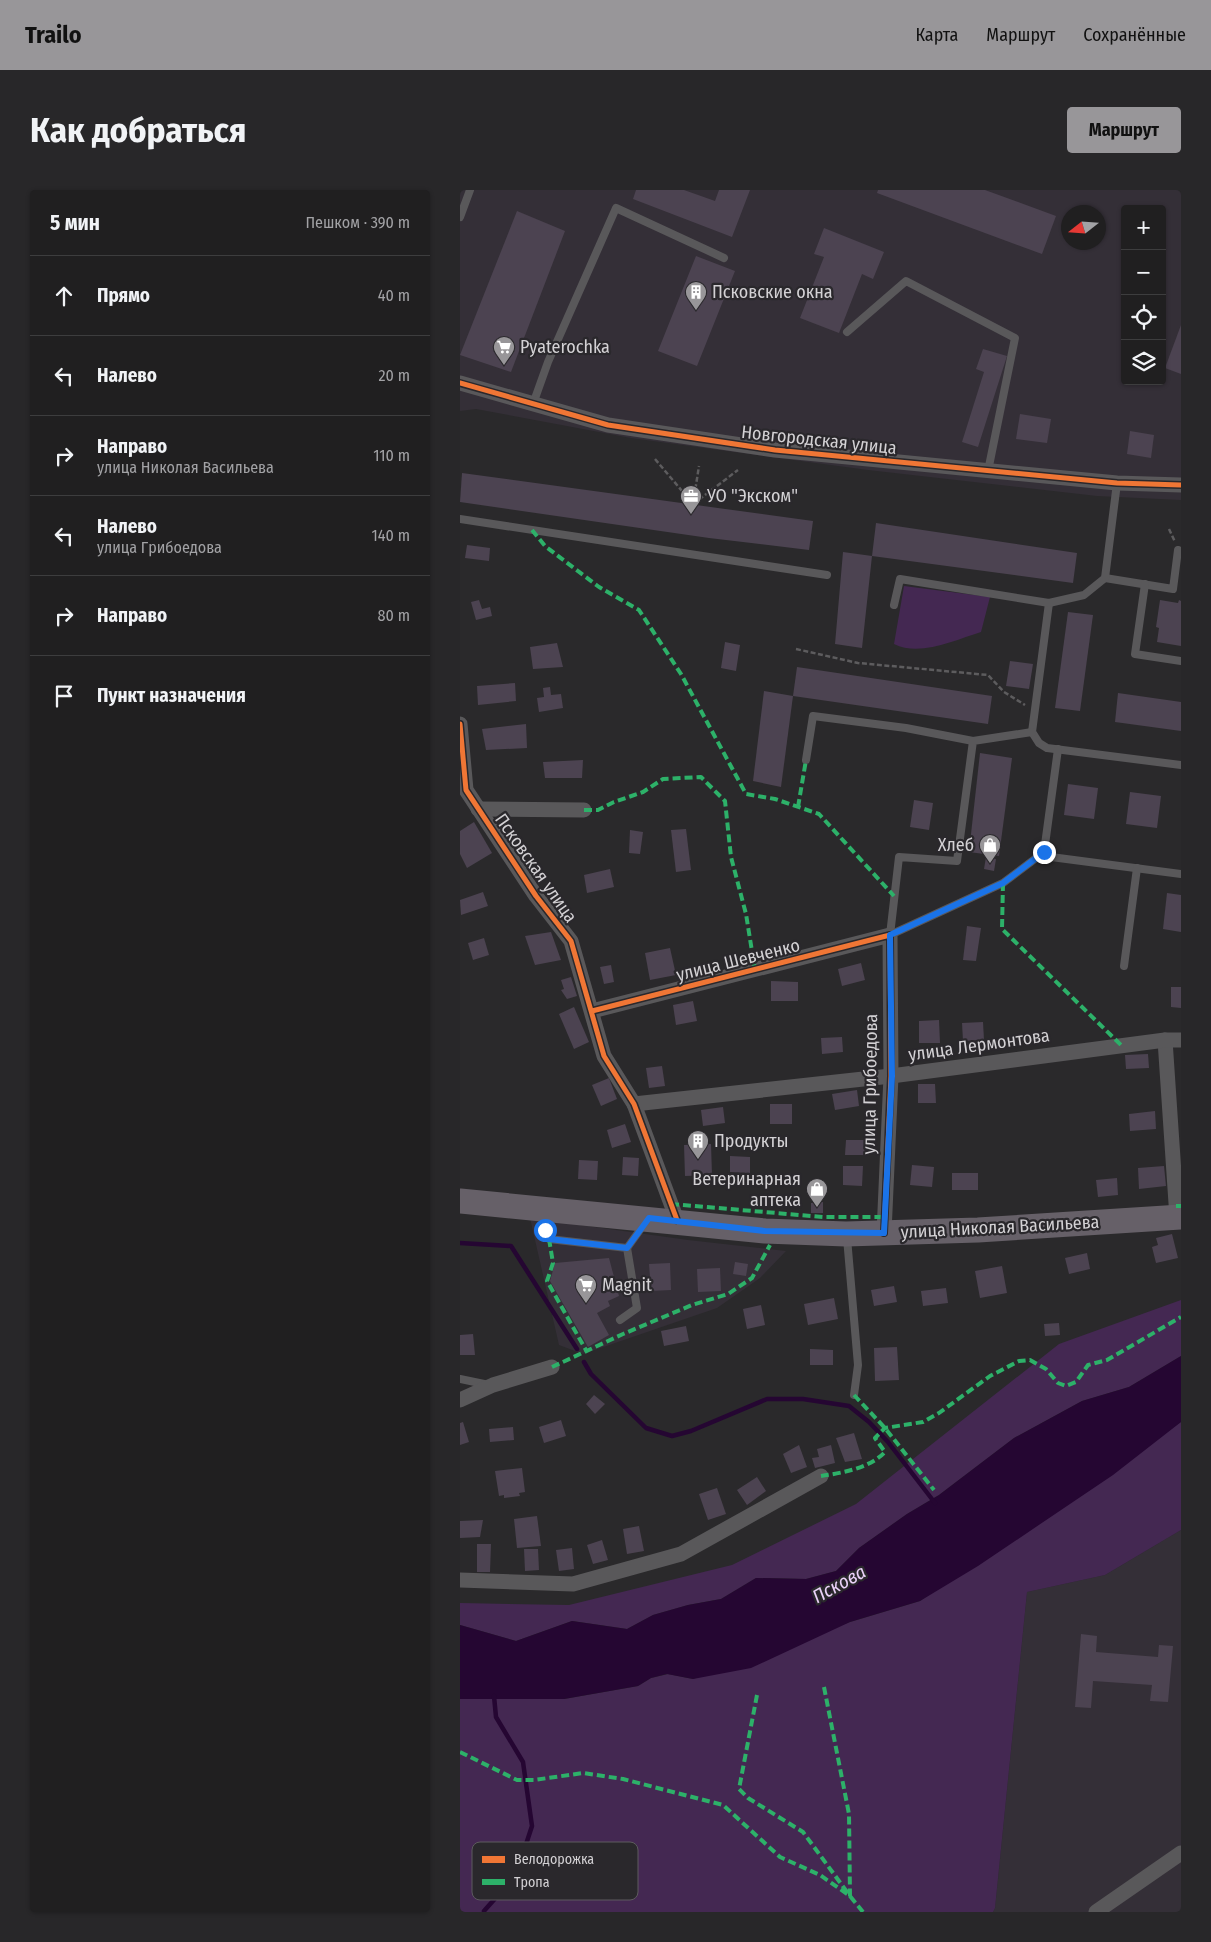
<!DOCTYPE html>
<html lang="ru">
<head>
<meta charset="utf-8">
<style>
	:root { --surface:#201f20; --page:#282729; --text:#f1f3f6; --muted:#a2a2a5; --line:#3d3d3e; --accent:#989699 }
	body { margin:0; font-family:"Fira Sans Condensed",sans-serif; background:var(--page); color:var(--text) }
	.controls { position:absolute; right:15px; top:15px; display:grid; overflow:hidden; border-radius:5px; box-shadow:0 1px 4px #0004 }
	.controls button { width:45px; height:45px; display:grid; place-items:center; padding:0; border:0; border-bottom:1px solid var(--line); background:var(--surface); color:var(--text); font:25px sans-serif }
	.compass { position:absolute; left:601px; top:15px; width:45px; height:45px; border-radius:50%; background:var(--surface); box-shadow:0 1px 4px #0004; rotate:253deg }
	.stop { position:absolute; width:15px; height:15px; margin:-11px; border:4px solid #1a73e8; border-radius:50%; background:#fff }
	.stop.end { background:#1a73e8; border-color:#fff; box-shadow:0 1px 5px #0008 }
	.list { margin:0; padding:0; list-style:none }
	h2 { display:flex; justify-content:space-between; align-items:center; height:65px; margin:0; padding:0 20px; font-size:21px }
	h2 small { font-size:16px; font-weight:400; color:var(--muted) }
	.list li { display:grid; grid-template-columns:32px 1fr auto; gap:15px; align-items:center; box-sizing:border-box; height:80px; padding:0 20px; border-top:1px solid var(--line) }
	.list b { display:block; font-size:19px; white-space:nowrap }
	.list p { margin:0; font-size:16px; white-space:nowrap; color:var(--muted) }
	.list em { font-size:16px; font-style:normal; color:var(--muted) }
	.icon { flex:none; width:28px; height:28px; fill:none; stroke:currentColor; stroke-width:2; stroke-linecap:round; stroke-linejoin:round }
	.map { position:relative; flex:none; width:721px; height:1722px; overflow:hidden; border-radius:5px }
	header { display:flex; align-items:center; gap:30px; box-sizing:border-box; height:70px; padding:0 25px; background:var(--accent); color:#111 }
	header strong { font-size:24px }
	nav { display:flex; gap:28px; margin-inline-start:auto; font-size:18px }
	.intro { display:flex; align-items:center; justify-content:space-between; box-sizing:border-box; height:120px; padding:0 30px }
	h1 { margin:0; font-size:35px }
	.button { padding:12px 22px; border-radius:5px; background:var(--accent); color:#111; font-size:18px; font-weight:700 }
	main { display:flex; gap:30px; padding:0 30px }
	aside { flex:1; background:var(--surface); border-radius:5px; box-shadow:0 1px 4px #0004 }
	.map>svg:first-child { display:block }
</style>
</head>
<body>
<header>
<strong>Trailo</strong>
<nav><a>Карта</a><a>Маршрут</a><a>Сохранённые</a></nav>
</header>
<div class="intro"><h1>Как добраться</h1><a class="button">Маршрут</a></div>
<main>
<aside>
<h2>5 мин<small>Пешком · 390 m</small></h2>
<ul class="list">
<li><svg class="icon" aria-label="ahead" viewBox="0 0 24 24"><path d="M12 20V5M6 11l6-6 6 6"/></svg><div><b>Прямо</b></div><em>40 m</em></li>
<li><svg class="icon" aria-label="left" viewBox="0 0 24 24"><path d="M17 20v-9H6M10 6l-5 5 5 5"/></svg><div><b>Налево</b></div><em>20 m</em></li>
<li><svg class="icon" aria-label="right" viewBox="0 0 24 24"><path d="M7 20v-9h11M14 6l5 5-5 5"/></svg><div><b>Направо</b><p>улица Николая Васильева</p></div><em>110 m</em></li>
<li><svg class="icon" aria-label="left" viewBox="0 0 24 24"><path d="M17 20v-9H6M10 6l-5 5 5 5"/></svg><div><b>Налево</b><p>улица Грибоедова</p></div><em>140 m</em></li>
<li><svg class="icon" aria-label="right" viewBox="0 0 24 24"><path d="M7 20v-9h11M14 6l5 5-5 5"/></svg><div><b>Направо</b></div><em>80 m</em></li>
<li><svg class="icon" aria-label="arrive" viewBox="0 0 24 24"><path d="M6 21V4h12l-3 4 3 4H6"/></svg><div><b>Пункт назначения</b></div></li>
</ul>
</aside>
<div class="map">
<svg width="721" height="1722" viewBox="0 0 721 1722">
	<rect width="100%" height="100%" fill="#2a292b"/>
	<g fill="#342f37" fill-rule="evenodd">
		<path d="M0 0H721V310L637 306 408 280 171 248 16 219 0 221ZM665 19H702V191H665ZM608 22H638V52H608Z"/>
		<polygon points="70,1028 228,1050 326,1061 300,1088 257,1118 123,1164 99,1155"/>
		<polygon points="721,1340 721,1722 533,1722 535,1718 567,1402 645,1385"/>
	</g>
	<g fill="#442852">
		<path d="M444 396 530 407 521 442C495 450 460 467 434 454Z"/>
		<polygon points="721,1110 721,1166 669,1197 622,1211 554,1248 479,1305 447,1324 399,1358 376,1381 346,1389 296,1388 261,1409 228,1415 193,1425 167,1439 112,1431 56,1451 0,1435 0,1413 109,1415 272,1375 396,1314 599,1154"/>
		<polygon points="721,1232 721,1340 645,1385 567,1402 535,1718 533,1722 0,1722 0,1509 104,1509 178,1496 191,1488 208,1484 233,1489 390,1432 460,1411"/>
	</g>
	<polygon fill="#250632" points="721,1166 721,1232 653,1285 518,1376 460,1411 390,1432 291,1478 233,1489 207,1484 191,1488 178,1496 104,1509 0,1509 0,1435 56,1451 112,1431 167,1439 193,1425 228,1415 261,1409 296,1388 346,1389 376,1381 399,1358 447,1324 479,1305 554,1248 622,1211 669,1197"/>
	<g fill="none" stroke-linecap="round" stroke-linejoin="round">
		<g stroke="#250632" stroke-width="4.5">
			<polyline points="0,1053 51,1056 117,1159"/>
			<polyline points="124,1172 131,1184 186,1238 212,1246 231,1241 307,1209 343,1209 389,1216 409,1232 428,1252 475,1313"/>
			<polyline points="24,1721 56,1685 72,1636 63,1572 36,1527 34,1506"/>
		</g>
	</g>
	<g fill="#4c4351">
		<polygon points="176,0 224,0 255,11 259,0 290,0 272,47 173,9"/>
		<polygon points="418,0 525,0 596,26 582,64 417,3"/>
		<polygon points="57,21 105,41 51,182 0,165"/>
		<polygon points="364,38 424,62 413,89 402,84 379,143 340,128 364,67 354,64"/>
		<polygon points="236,66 275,81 237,176 198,161"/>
		<polygon points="721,135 721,184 705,178"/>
		<polygon points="523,159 547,166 518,257 502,252 524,182 516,179"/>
		<polygon points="560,224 591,229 587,253 556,249"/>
		<polygon points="670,241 694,245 691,268 667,264"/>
		<polygon points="2,283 353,331 349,360 249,348 0,312"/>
		<polygon points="416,333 617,363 613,393 412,366 402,458 375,454 383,362 412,366"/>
		<polygon points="7,355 30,358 29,371 5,368"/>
		<polygon points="19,410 22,419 30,417 32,426 16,430 11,412"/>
		<polygon points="700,410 718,413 719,410 721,411 721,456 697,452 699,438 696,437"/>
		<polygon points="608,422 633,425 620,521 595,518"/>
		<polygon points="265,452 280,455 276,481 261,478"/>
		<polygon points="97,453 103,477 73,479 70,457"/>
		<polygon points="550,471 573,474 569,499 546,496"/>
		<polygon points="337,477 532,506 528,534 333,506"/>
		<polygon points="55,493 56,511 18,515 17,496"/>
		<polygon points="90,497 91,505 101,504 103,518 79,522 77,508 84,507 83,498"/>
		<polygon points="304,501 333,506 321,597 293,591"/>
		<polygon points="658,503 721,512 721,541 655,532"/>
		<polygon points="66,534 67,558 26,560 22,539"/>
		<polygon points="520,563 552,568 539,666 509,662"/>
		<polygon points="123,570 122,588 85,588 83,572"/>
		<polygon points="608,594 638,598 634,629 604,625"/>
		<polygon points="670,602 701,606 697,638 666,634"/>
		<polygon points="454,610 473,613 469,640 450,637"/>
		<polygon points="14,632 32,663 7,678 0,664 0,641"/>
		<polygon points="226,639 231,680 216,682 211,640"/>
		<polygon points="170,640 183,642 180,664 169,663"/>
		<polygon points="526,667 536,669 534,681 524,679"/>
		<polygon points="150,679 154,697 127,703 124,685"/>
		<polygon points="23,702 28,716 1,725 0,710"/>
		<polygon points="707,703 721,705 721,742 703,739"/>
		<polygon points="507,736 521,738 516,771 503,770"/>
		<polygon points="91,742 101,770 75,775 65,746"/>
		<polygon points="24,748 29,765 13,770 8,753"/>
		<polygon points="210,758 216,785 190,790 185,763"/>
		<polygon points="401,773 405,790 382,796 378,779"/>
		<polygon points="151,775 154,792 144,794 140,777"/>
		<polygon points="111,787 117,806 107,809 101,800 104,799 101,790"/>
		<polygon points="311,791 338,792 338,811 311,811"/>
		<polygon points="711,797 721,797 721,818 711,817"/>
		<polygon points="233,811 237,831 216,835 213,815"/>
		<polygon points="114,817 129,852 114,859 99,824"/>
		<polygon points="479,830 480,853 459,853 459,831"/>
		<polygon points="523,832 524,850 503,851 502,833"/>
		<polygon points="382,847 383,862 362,864 361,848"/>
		<polygon points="688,864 689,878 666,879 665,865"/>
		<polygon points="202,876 205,896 189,898 186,878"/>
		<polygon points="149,888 157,909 141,916 132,895"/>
		<polygon points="458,894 475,894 476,913 458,913"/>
		<polygon points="397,900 399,916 375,920 372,904"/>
		<rect x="310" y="914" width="22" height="20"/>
		<polygon points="263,917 265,933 243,936 241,920"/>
		<polygon points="695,921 696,939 670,941 669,924"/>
		<polygon points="165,934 171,952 152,958 147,940"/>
		<polygon points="386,950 406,950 406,965 385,965"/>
		<polygon points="251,954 252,985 225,986 224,955"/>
		<polygon points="270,966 290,967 290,983 270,982"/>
		<polygon points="163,967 179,968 178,986 162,985"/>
		<polygon points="119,970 138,971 137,990 118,989"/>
		<polygon points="452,975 474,977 472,997 450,995"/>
		<polygon points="383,976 403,976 402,996 383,995"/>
		<polygon points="704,976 706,996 679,999 678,978"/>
		<rect x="492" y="983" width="26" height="17"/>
		<polygon points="657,988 658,1005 638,1007 636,990"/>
		<polygon points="363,1012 363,1023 351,1023 351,1013"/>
		<polygon points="712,1044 718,1068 696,1073 692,1057 698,1055 696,1048"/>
		<polygon points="627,1063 630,1079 609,1084 605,1068"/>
		<polygon points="149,1068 159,1106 148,1111 150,1116 137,1123 149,1145 128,1157 90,1091 95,1073"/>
		<polygon points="275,1072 288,1074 286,1086 273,1084"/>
		<polygon points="210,1073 211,1100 191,1101 189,1074"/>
		<polygon points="542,1076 547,1103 520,1108 515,1081"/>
		<polygon points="260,1078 261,1101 238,1102 237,1079"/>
		<polygon points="434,1096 437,1112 414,1116 411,1100"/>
		<polygon points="486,1098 488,1113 463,1116 461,1101"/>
		<polygon points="374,1108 378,1129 348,1135 344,1114"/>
		<polygon points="301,1115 305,1135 287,1139 283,1119"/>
		<polygon points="599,1133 600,1145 585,1146 584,1134"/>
		<polygon points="226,1136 229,1151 204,1156 201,1141"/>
		<polygon points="13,1144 15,1165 0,1165 0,1145"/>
		<polygon points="437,1157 439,1190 415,1191 414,1158"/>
		<polygon points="350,1159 373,1160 373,1175 350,1175"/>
		<polygon points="134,1205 145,1214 135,1224 126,1214"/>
		<polygon points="101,1230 106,1246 84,1253 79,1237"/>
		<polygon points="3,1232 9,1252 0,1255 0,1233"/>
		<polygon points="53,1237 54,1250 30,1252 29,1239"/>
		<polygon points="394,1243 402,1269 385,1272 376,1248"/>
		<polygon points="339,1255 347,1277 331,1283 323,1264"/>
		<polygon points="371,1255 375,1273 355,1278 352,1268 359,1267 357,1259"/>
		<polygon points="62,1278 65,1302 59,1303 60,1306 44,1308 44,1305 39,1306 35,1281"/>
		<polygon points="297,1287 306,1301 287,1315 277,1300"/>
		<polygon points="257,1298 266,1324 248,1330 239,1304"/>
		<polygon points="77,1326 81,1356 57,1358 54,1329"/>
		<polygon points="23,1330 20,1347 0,1348 0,1331"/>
		<polygon points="179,1336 184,1361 167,1364 163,1339"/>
		<polygon points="142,1350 148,1370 133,1374 127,1355"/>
		<polygon points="17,1354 31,1354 30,1382 17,1382"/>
		<polygon points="112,1358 114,1379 99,1381 96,1360"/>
		<polygon points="64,1359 78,1359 79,1380 65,1381"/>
		<polygon points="621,1444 637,1446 636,1462 698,1467 699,1455 713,1456 708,1512 690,1511 692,1495 633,1491 631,1518 615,1517"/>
	</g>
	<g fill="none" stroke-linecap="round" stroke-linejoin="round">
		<g stroke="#5d5c5e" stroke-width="2.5" stroke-dasharray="5 2.5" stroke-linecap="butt">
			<polyline points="195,269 233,314"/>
			<polyline points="233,314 278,280"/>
			<polyline points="233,314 239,276"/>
			<polyline points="709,339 715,352"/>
			<polyline points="336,459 398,473 528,485 544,502 565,515"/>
		</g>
		<g stroke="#59585a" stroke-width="8">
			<polyline points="0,27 10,0"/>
			<polyline points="387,142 446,91 555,148 528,281"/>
			<polyline points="73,214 88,172 156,18 264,68"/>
			<polyline points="0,329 367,385"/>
			<polyline points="645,388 713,399 718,360"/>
			<polyline points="685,394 675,464 721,471"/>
			<polyline points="589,413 572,542 579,553 587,558 721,575"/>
			<polyline points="434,415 440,389 589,413 624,405 645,388 657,293"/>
			<polyline points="346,570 353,526 446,538 513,551"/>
			<polyline points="584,662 591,667 721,684"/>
			<polyline points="430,745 439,667 497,671 513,551 572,542"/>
			<polyline points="430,745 543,693 584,662 598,559"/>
			<polyline points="664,776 677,678"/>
			<polyline points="82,1023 85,1041 89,1049 167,1058 177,1118 160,1130"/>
			<polyline points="387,1048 398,1175 394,1205"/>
			<polyline points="167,1058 185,1033"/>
			<polyline points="0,1189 29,1195"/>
		</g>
		<g stroke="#59585a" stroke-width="15">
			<polyline points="0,193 148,235 315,260 657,293 721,295"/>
			<polyline points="0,534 6,600 76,706 111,751 144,866 174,914 217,1030"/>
			<polyline points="18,619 124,620"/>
			<polyline points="132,821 430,745 431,886 424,1043"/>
			<polyline points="705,850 717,1028"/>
			<polyline points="174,914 431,886 705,850 721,850"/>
			<polyline points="0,1210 33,1195 92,1177"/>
			<polyline points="0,1390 113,1394 221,1364 361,1286"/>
			<polyline points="636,1722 721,1663"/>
		</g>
		<polyline stroke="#666068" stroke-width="25" points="0,1011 305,1041 386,1044 518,1040 721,1027"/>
		<g stroke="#2db169" stroke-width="4" stroke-dasharray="8 4" stroke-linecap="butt">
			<polyline points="72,340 85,356 139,397 179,420 221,484 286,604 315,609 359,624 434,706"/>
			<polyline points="338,617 346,570"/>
			<polyline points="124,620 138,620 154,612 183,602 203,589 241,587 265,611 271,667 286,724 295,780"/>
			<polyline points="543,693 542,739 661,855"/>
			<polyline points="211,1014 363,1027 425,1027"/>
			<polyline points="716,1016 721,1016"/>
			<polyline points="89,1049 93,1073 87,1091 127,1162"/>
			<polyline points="92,1177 163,1144 232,1115 268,1104 292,1088 310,1055"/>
			<polyline points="394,1205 425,1238 474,1300"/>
			<path d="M361 1286C382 1283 410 1278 425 1262L415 1248 425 1238 463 1232 479 1223 530 1186 559 1171 570 1170 586 1179 598 1193 606 1196 616 1192 628 1175 647 1170 721 1127"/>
			<polyline points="297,1505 279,1599 288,1608 343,1642 390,1706 389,1624 364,1497"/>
			<polyline points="0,1562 57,1590 74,1590 123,1583 163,1589 263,1615 320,1667 360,1685 390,1706 403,1722"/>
		</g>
		<g stroke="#2a282c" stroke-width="8">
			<g id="cycleway">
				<polyline points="0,193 148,235 315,260 657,293 721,295"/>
				<polyline points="0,534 6,600 76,706 111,751 144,866 174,914 217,1030"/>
				<polyline points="132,821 430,745 431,886 424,1043"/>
			</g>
		</g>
		<use href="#cycleway" stroke="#f07635" stroke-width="5"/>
	</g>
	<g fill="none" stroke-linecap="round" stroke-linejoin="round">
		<polyline stroke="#1a73e8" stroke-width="6" points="85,1040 89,1049 167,1058 189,1028 305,1041 424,1043 432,886 430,745 543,693 584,662"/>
	</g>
	<defs>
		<g id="building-pin" transform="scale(1.125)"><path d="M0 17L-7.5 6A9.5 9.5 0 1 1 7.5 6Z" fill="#989699" stroke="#2a282c"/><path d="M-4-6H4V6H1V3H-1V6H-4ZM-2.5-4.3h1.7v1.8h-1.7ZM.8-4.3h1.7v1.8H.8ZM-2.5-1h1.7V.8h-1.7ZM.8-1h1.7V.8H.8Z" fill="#fff"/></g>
		<g id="supermarket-pin" transform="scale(1.125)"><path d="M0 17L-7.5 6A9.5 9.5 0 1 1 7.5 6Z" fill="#989699" stroke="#2a282c"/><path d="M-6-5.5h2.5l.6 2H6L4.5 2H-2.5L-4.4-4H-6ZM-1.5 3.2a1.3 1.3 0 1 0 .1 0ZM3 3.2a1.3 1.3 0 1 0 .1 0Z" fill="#fff"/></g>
		<g id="office-pin" transform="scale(1.125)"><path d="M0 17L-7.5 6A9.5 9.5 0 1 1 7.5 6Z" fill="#989699" stroke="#2a282c"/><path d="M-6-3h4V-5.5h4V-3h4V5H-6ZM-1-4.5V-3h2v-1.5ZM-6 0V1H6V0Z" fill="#fff"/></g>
		<g id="shop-pin" transform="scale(1.125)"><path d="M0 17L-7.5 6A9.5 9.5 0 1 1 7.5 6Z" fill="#989699" stroke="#2a282c"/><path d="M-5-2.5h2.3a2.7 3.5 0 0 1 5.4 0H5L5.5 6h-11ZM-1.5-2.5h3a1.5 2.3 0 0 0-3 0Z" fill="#fff"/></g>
	</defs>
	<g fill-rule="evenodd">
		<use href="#building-pin" x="236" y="102"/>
		<use href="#supermarket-pin" x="44" y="157"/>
		<use href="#office-pin" x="231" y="306"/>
		<use href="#shop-pin" x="530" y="655"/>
		<use href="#building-pin" x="238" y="951"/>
		<use href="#shop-pin" x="357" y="999"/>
		<use href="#supermarket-pin" x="126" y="1095"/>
	</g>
	<g text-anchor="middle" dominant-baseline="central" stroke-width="4.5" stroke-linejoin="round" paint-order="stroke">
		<g font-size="18" fill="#d3d1d4" stroke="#2a282c" text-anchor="start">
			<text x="252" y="102">Псковские окна</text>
			<text x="60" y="157">Pyaterochka</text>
			<text x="247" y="306">УО "Экском"</text>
			<text x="514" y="655" text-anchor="end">Хлеб</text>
			<text x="254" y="951">Продукты</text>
			<text x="341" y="989" text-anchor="end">Ветеринарная<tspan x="341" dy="21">аптека</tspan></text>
			<text x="142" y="1095">Magnit</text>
		</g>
		<g font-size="18" fill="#d3d1d4" stroke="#2a282c">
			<text transform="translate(359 250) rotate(6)">Новгородская улица</text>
			<text transform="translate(76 678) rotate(55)">Псковская улица</text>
			<text transform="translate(278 770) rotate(-14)">улица Шевченко</text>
			<text transform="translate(519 855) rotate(-8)">улица Лермонтова</text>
			<text transform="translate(410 894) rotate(-89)">улица Грибоедова</text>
			<text transform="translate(540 1037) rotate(-3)">улица Николая Васильева</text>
		</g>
		<g font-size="19" font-style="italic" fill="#ebd2f9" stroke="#2a282c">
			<text transform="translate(379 1394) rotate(-29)">Пскова</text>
		</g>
	</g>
	<rect x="12" y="1652" width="166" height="58" rx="8" fill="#2a282c" stroke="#5d5b5e" stroke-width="1"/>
	<rect x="22" y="1666" width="23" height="7" fill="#f07635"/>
	<rect x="22" y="1689" width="23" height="6" fill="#2db169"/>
	<g font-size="14" fill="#d3d1d4">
		<text x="54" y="1674">Велодорожка</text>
		<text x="54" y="1697">Тропа</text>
	</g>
</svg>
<div class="controls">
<button>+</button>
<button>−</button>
<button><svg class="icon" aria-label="locate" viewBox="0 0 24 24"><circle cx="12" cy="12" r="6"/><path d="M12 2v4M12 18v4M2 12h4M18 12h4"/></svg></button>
<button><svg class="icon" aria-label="layers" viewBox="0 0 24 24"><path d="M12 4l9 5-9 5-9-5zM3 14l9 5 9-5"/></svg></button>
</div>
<svg class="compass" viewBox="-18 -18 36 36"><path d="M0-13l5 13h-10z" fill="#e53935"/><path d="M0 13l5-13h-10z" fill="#a2a2a5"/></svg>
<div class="stop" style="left:85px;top:1040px"></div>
<div class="stop end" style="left:584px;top:662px"></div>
</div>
</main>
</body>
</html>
